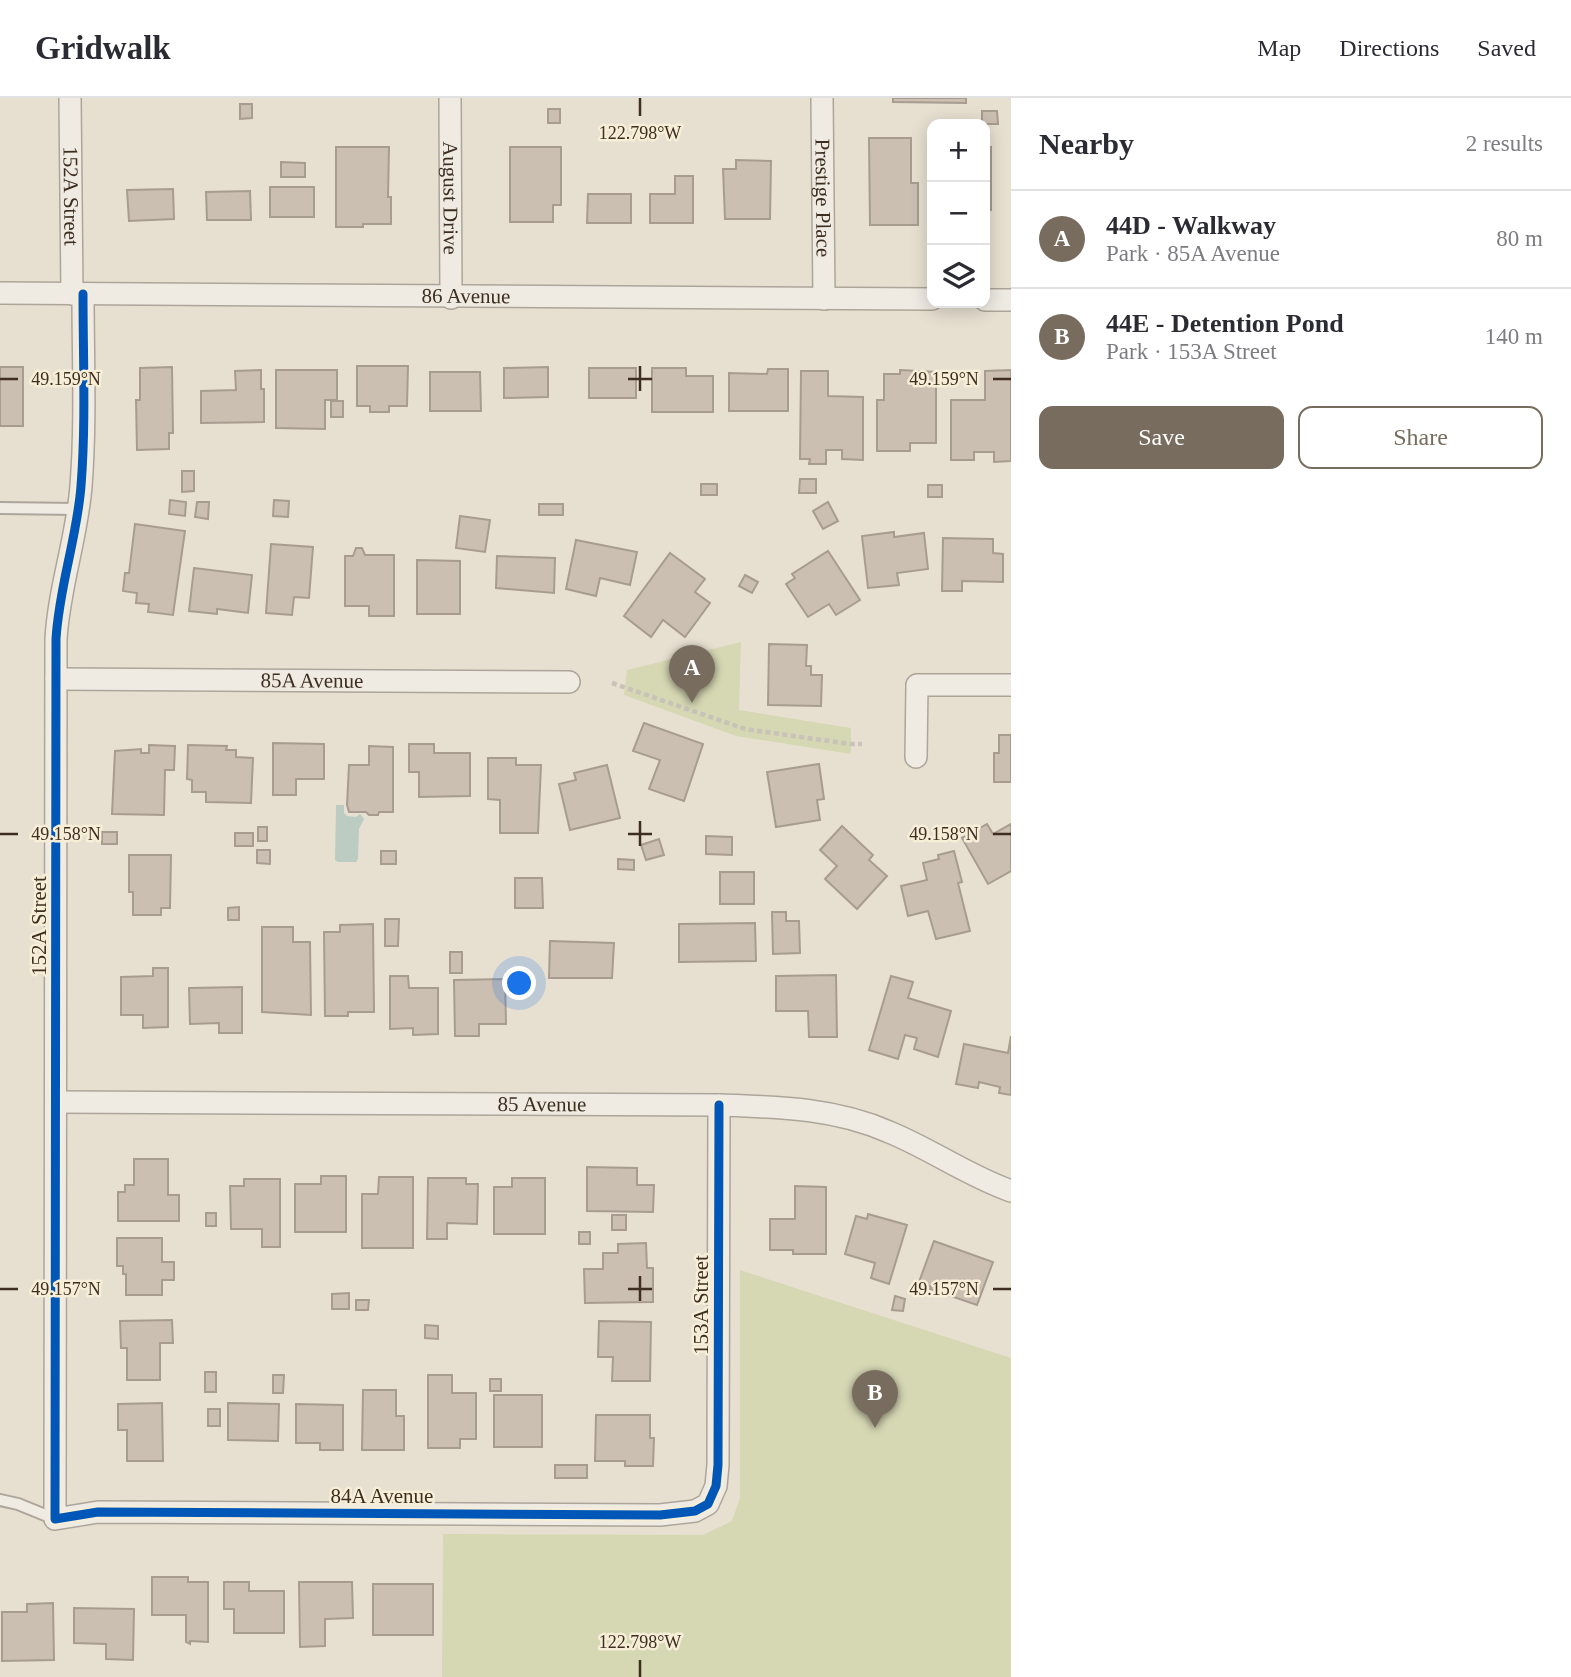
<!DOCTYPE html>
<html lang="en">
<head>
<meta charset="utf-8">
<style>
	:root { --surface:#fff; --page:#f2f2f3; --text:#2b2b33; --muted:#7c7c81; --line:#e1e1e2; --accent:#786c5e }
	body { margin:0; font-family:Georgia,serif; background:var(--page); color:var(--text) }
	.controls { position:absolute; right:21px; top:21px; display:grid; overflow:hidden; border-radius:14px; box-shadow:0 4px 18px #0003 }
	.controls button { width:63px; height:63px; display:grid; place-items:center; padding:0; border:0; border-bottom:2px solid var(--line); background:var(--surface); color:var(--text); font:35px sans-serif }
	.you { position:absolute; left:520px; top:886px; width:24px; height:24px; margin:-18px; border:5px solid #fff; border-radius:50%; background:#1a73e8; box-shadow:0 0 0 10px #1a73e833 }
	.badge { display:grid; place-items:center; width:46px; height:46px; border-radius:50%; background:var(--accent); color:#fff; font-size:23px; font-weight:700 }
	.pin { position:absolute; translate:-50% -58px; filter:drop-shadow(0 2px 4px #0008) }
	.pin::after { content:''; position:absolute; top:37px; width:24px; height:21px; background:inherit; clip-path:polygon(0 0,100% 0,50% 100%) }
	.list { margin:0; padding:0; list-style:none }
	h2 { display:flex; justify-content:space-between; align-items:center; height:91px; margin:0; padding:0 28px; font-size:30px }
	h2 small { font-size:23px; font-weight:400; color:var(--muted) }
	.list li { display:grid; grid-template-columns:46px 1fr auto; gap:21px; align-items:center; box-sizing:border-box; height:98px; padding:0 28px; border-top:2px solid var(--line) }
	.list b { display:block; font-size:26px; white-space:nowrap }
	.list p { margin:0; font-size:23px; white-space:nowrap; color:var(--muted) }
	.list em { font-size:23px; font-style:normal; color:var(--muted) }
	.actions { display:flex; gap:14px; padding:21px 28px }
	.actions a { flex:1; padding:16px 0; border:2px solid var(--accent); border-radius:14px; text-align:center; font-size:24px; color:var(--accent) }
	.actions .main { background:var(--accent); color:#fff }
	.icon { flex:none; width:38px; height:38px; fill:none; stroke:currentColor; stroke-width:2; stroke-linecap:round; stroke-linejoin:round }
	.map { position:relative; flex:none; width:1011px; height:1579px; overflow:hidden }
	header { display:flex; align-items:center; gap:42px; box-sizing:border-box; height:98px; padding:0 35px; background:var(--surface); border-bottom:2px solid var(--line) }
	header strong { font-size:33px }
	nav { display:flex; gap:38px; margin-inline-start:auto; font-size:24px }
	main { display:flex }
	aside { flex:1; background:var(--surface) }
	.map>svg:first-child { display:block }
</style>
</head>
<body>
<header>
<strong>Gridwalk</strong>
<nav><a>Map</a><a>Directions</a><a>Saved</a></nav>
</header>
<main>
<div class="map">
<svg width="1011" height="1579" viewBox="0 0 1011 1579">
	<rect width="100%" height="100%" fill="#e7e0d1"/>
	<g fill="#d6d7b3">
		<polygon points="741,544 739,612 851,630 851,656 736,638 624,597 627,572"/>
		<polygon points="740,1172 1011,1260 1011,1579 442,1579 443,1436 703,1437 732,1423 740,1400"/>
	</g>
	<polygon fill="#bcccc2" points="336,707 344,707 344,715 347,718 356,719 360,716 364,721 359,731 358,761 356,764 338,764 335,762"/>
	<g fill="#cbbfb2" stroke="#a89c90" stroke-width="2">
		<polygon points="893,0 966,0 966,5 893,4"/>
		<polygon points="240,6 252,6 252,20 240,21"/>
		<rect x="548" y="11" width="12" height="14"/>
		<polygon points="982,13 997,13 998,26 982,26"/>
		<polygon points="869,40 911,40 911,85 918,85 918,127 870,127"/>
		<polygon points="336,49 389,49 388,99 391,99 391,126 363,126 363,129 336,129"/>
		<polygon points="510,49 561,49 561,107 553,107 553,124 510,124"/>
		<rect x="985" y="49" width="6" height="63"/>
		<polygon points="736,62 771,63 770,121 725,121 723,71 736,71"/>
		<polygon points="281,64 305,65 305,79 281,79"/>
		<polygon points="675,78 693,78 693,125 650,125 650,96 675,96"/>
		<rect x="270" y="89" width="44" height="30"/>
		<polygon points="173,91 174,121 129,123 127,92"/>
		<polygon points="250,93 251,122 207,122 206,94"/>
		<polygon points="588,96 631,96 631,125 587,125"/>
		<polygon points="357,268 408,268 407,308 389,308 389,314 370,314 370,308 357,308"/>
		<rect x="0" y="269" width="23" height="59"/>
		<polygon points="172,269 173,335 169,335 169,351 137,352 136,302 140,302 140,270"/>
		<polygon points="548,269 548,299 504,300 504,270"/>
		<rect x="589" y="270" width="47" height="30"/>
		<polygon points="652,270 686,270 686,278 713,278 713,314 652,314"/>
		<polygon points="768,271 788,271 788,313 729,313 729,275 767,276"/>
		<polygon points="261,272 261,291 264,291 264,324 201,325 201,293 236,292 235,273"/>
		<polygon points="276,272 337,272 337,302 325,302 325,331 276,330"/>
		<polygon points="900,272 936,274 936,345 910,345 910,353 877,353 877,302 884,302 884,276 900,276"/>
		<polygon points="1011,272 1011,363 994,364 994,354 974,354 974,362 951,362 951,302 985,302 985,273"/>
		<polygon points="801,273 828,273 828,298 863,299 863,362 842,361 842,352 826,352 826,366 809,366 810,361 800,361"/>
		<polygon points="430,274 480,274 481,313 430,313"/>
		<rect x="331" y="303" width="12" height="16"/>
		<polygon points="182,373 194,373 194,393 182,394"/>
		<polygon points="800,381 816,381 816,395 799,395"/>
		<rect x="701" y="386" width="16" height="11"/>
		<rect x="928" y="387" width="14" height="12"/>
		<polygon points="170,402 186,404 185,418 169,416"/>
		<polygon points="274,402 289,403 288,419 273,418"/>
		<polygon points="197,404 209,404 208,421 195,419"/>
		<polygon points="828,404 838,423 823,431 813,413"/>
		<rect x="539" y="406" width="24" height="11"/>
		<polygon points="460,418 490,422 485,454 456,450"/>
		<polygon points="135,426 185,433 173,517 148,514 149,506 136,505 137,495 123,493 125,475 129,475"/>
		<polygon points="894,434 894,439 924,435 928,471 897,475 899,487 868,490 862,438"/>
		<polygon points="943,440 993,441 993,455 1003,456 1003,484 962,483 962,493 942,493"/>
		<polygon points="576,442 637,454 630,487 600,480 596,498 566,491"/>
		<polygon points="271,446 313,449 309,500 294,499 292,517 266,515"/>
		<polygon points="356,450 362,450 365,457 394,457 394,518 369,518 369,508 345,508 345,458 353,458"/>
		<polygon points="828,453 860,502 836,517 829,506 808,519 786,486 795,480 792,476"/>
		<polygon points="670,455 705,481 695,494 710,505 685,539 663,522 651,539 624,518"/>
		<polygon points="497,458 555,460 554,495 496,490"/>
		<polygon points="417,462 460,463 460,516 417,516"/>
		<polygon points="194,470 252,477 248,515 217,511 217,516 189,513"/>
		<polygon points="745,477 758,484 752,495 739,488"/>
		<polygon points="769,546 807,547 806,568 811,568 811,577 822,577 821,608 768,607"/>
		<polygon points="644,625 703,646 684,703 649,691 660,662 633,653"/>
		<polygon points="999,637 1011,637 1011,684 994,684 994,655 999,655"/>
		<polygon points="273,645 324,646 324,681 296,681 296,697 273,697"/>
		<polygon points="409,646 434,646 434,655 470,655 470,698 419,699 419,674 409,674"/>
		<polygon points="149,647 175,648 174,672 165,672 164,717 112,716 115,653 141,651 141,655 149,655"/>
		<polygon points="188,647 227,648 226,652 236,652 236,659 253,660 251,705 206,704 206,694 192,694 192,682 187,681"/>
		<polygon points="369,648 393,649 393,714 379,714 378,717 369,717 366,714 349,714 347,707 349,667 369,667"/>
		<polygon points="488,660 516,660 516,667 541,667 538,735 500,735 500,702 488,701"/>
		<polygon points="819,666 824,701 817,702 820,722 776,729 767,674"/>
		<polygon points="607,667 620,720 570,732 559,686 576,682 574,675"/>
		<polygon points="987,726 993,736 1011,726 1011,773 988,786 962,740"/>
		<polygon points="842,728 873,757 869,762 887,778 857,811 825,781 837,768 820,752"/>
		<rect x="258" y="729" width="9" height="14"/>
		<rect x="102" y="734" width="15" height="12"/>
		<rect x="235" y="735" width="18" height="13"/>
		<polygon points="706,738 732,739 732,757 706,756"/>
		<polygon points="659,741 664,757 646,762 641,747"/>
		<polygon points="257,752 270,752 270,766 257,765"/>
		<rect x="381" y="753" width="15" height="13"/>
		<polygon points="954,753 962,784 958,785 970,833 936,841 928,813 908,818 901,788 927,782 923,765 939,761 938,757"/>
		<polygon points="129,757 171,757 170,810 161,810 161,817 133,817 133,794 129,794"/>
		<polygon points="618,761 634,762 634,772 618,771"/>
		<rect x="720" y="774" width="34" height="32"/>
		<polygon points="515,780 542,780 543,810 515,810"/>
		<polygon points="239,809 239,822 228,822 228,810"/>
		<polygon points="772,814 786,814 786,823 799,823 800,855 773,856"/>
		<polygon points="385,821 399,821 398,848 385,848"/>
		<polygon points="755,825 756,863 679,864 679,826"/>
		<polygon points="373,826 374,914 348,914 348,918 325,918 324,834 340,834 340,827"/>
		<polygon points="262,829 293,829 293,844 310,844 311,917 262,914"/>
		<polygon points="550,843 614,845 612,880 549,880"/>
		<rect x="450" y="854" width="12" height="21"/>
		<polygon points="153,870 168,870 168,929 143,930 143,917 121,917 121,879 153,878"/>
		<polygon points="836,877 837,939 809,939 808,913 776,913 776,878"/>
		<polygon points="390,878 408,878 409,890 438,890 438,936 413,937 413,930 390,931"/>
		<polygon points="891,878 913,884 908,900 951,913 938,959 914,951 917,940 905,937 898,961 869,952"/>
		<polygon points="505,881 506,926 479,926 479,938 455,938 454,882"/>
		<polygon points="242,889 242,935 219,935 219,925 190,926 189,890"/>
		<polygon points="1011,938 1011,997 999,995 1000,989 979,984 978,990 956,986 964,946 1008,955"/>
		<polygon points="134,1061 168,1061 168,1097 179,1097 179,1123 118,1123 118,1094 125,1094 125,1087 134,1087"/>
		<polygon points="587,1069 637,1070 637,1087 654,1087 653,1114 587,1113"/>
		<polygon points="321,1078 346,1078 346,1134 295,1134 295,1086 321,1086"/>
		<polygon points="379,1079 413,1079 413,1150 362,1150 362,1096 378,1096"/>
		<polygon points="428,1080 466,1080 466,1086 478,1086 477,1126 447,1125 447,1141 427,1141"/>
		<polygon points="512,1080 545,1080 545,1136 494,1136 494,1089 512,1089"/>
		<polygon points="244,1081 280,1081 280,1149 262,1149 262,1131 231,1131 230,1088 244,1088"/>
		<polygon points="795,1088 826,1089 826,1156 793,1156 793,1152 770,1152 770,1121 795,1121"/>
		<rect x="206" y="1115" width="10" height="13"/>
		<polygon points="868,1116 907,1127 889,1186 871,1180 875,1165 845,1156 856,1118 867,1121"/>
		<rect x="612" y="1117" width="14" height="15"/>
		<rect x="579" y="1134" width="11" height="12"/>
		<polygon points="117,1140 162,1140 162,1164 174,1164 174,1182 162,1182 162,1197 126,1197 126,1176 123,1176 123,1168 117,1168"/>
		<polygon points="934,1143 993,1164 977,1207 930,1191 931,1189 919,1184"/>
		<polygon points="646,1145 647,1170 653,1170 653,1204 585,1205 584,1171 603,1171 603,1155 618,1155 618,1146"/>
		<polygon points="349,1195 349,1211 332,1211 332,1196"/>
		<polygon points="895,1198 905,1201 903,1213 892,1212"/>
		<polygon points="356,1202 369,1202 368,1212 356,1212"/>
		<polygon points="172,1222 173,1245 160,1245 160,1282 127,1282 127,1250 121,1250 120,1223"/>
		<polygon points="599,1223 651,1224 650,1283 612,1283 613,1259 598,1259"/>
		<polygon points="425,1227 438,1228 438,1241 425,1240"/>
		<rect x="205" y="1274" width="11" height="20"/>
		<polygon points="273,1277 284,1277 283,1295 273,1295"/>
		<polygon points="428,1277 452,1277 452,1295 476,1295 476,1341 460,1341 460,1350 428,1350"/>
		<rect x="490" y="1281" width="11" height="12"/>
		<polygon points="363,1292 396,1292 396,1318 404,1318 404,1352 362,1352"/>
		<rect x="494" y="1297" width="48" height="52"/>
		<polygon points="162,1305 163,1363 127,1363 127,1332 118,1332 118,1306"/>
		<polygon points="228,1305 279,1306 278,1343 228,1342"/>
		<polygon points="296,1306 343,1307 343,1352 320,1352 320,1345 296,1345"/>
		<rect x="208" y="1311" width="12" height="17"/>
		<polygon points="596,1317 650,1317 650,1340 654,1340 653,1368 625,1368 625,1363 595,1363"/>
		<rect x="555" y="1367" width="32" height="13"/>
		<polygon points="152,1479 188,1479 188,1484 208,1484 208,1544 190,1543 190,1546 186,1544 186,1517 152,1517"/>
		<polygon points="224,1484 249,1484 249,1493 284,1493 284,1535 234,1535 234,1511 224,1511"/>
		<polygon points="299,1484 352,1484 353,1520 325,1521 325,1548 300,1549"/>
		<rect x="373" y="1486" width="60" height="51"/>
		<polygon points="53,1505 54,1562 2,1563 2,1514 27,1514 27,1506"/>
		<polygon points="74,1510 134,1511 133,1562 106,1561 106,1546 74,1545"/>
	</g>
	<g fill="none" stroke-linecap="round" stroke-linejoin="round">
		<g stroke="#ada599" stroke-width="14">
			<g id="service">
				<polyline points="0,410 78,411"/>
				<polyline points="0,1402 18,1406 55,1421"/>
			</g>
		</g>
		<g stroke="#ada599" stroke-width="24">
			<g id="minor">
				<path id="s1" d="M70 0 72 196"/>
				<path id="s2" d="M450 0 451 200"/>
				<path id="s3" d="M822 0 824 201"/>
				<path id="s4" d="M0 195 932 201"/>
				<path d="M83 196C83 259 86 325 81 388 77 440 59 489 56 541L55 1421 98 1414 660 1417 695 1413 708 1406 716 1388 718 1367 719 1007"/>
				<polyline points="985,202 1011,202"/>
				<path id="s5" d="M56 581 569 584"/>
				<polyline points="916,659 917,587 1011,587"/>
				<path id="s6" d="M56 1004 719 1007C778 1009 835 1010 889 1034 931 1051 968 1078 1011 1093"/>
			</g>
		</g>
		<polyline stroke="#c8c2b9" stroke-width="4.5" stroke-dasharray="5 3.5" stroke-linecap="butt" points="612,585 745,631 850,646 862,646"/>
		<use href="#service" stroke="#efebe3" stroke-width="10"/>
		<use href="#minor" stroke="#efebe3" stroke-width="21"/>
		<g stroke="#f7eed8" stroke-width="13">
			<path id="cycleway" d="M83 196C83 259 86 325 81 388 77 440 59 489 56 541L55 1421 98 1414 660 1417 695 1413 708 1406 716 1388 718 1367 719 1007"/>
		</g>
		<use href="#cycleway" stroke="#0057b8" stroke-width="9"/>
	</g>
	<path fill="none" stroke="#3d2e20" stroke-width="2.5" d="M640 0V18M640 268V293M0 281H18M628 281H652M993 281H1011M640 723V748M0 736H18M628 736H652M993 736H1011M640 1178V1203M0 1191H18M628 1191H652M993 1191H1011M640 1562V1579"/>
	<g text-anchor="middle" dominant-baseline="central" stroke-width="5" stroke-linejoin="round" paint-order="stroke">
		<g font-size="21" fill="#3d2e20" stroke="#f7eed8">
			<text stroke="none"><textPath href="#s1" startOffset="98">152A Street</textPath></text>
			<text stroke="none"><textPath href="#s2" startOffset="100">August Drive</textPath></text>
			<text stroke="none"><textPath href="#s3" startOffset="100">Prestige Place</textPath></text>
			<text stroke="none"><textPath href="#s4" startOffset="466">86 Avenue</textPath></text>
			<text stroke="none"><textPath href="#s5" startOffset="256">85A Avenue</textPath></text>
			<text transform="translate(39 828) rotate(-90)">152A Street</text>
			<text stroke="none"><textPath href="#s6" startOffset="486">85 Avenue</textPath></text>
			<text transform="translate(701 1207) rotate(-90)">153A Street</text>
			<text x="382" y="1398">84A Avenue</text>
		</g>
	</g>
	<g font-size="18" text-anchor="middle" fill="#3d2e20" stroke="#f7eed8" stroke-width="5" stroke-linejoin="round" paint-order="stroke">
		<text x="640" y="41">122.798°W</text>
		<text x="66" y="287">49.159°N</text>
		<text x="944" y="287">49.159°N</text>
		<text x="66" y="742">49.158°N</text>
		<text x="944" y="742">49.158°N</text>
		<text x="66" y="1197">49.157°N</text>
		<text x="944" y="1197">49.157°N</text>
		<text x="640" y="1550">122.798°W</text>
	</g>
</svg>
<div class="controls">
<button>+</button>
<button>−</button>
<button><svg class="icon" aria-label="layers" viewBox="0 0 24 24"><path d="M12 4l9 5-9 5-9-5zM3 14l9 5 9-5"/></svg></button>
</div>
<div class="you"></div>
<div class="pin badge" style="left:692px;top:605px">A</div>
<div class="pin badge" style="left:875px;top:1330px">B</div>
</div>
<aside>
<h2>Nearby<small>2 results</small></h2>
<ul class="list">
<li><span class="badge">A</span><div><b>44D - Walkway</b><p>Park · 85A Avenue</p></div><em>80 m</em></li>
<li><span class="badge">B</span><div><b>44E - Detention Pond</b><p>Park · 153A Street</p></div><em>140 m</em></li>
</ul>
<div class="actions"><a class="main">Save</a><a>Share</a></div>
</aside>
</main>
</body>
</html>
